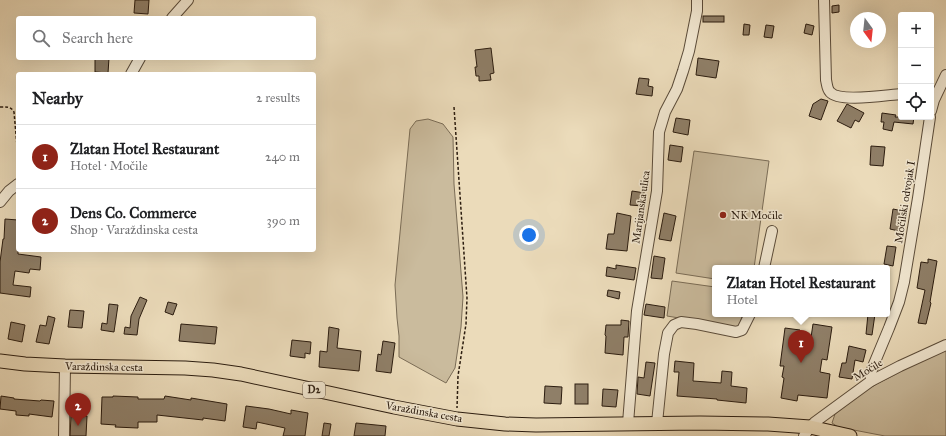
<!DOCTYPE html>
<html lang="en">
<head>
<meta charset="utf-8">
<style>
	:root { --surface:#fff; --page:#f2f2f2; --text:#202124; --muted:#757577; --line:#e0e0e0; --accent:#8f2418 }
	body { margin:0; font-family:"IM FELL Great Primer",serif; background:var(--page); color:var(--text) }
	.controls { position:absolute; right:12px; top:12px; display:grid; overflow:hidden; border-radius:4px; box-shadow:0 4px 16px #0002 }
	.controls button { width:36px; height:36px; display:grid; place-items:center; padding:0; border:0; border-bottom:1px solid var(--line); background:var(--surface); color:var(--text); font:20px sans-serif }
	.compass { position:absolute; left:850px; top:12px; width:36px; height:36px; border-radius:50%; background:var(--surface); box-shadow:0 4px 16px #0002; rotate:165deg }
	.you { position:absolute; left:529px; top:235px; width:14px; height:14px; margin:-10px; border:3px solid #fff; border-radius:50%; background:#1a73e8; box-shadow:0 0 0 6px #1a73e833 }
	.badge { display:grid; place-items:center; width:26px; height:26px; border-radius:50%; background:var(--accent); color:#fff; font-size:13px; font-weight:700 }
	.pin { position:absolute; translate:-50% -33px; filter:drop-shadow(0 1px 2px #0008) }
	.pin::after { content:''; position:absolute; top:21px; width:14px; height:12px; background:inherit; clip-path:polygon(0 0,100% 0,50% 100%) }
	.popup { position:absolute; left:712px; top:265px; width:178px; height:52px; box-sizing:border-box; display:grid; place-content:center; border-radius:4px; background:var(--surface); filter:drop-shadow(0 1px 3px #0005); font-size:13px; white-space:nowrap; color:var(--muted) }
	.popup b { font-size:15px; color:var(--text) }
	.popup::after { content:''; position:absolute; left:50%; top:100%; margin-left:-8px; border:8px solid transparent; border-top-color:var(--surface) }
	.list { margin:0; padding:0; list-style:none }
	h2 { display:flex; justify-content:space-between; align-items:center; height:52px; margin:0; padding:0 16px; font-size:17px }
	h2 small { font-size:13px; font-weight:400; color:var(--muted) }
	.list li { display:grid; grid-template-columns:26px 1fr auto; gap:12px; align-items:center; box-sizing:border-box; height:64px; padding:0 16px; border-top:1px solid var(--line) }
	.list b { display:block; font-size:15px; white-space:nowrap }
	.list p { margin:0; font-size:13px; white-space:nowrap; color:var(--muted) }
	.list em { font-size:13px; font-style:normal; color:var(--muted) }
	.icon { flex:none; width:22px; height:22px; fill:none; stroke:currentColor; stroke-width:2; stroke-linecap:round; stroke-linejoin:round }
	.map { position:relative; flex:none; width:946px; height:436px; overflow:hidden }
	.search { position:absolute; background:var(--surface); box-shadow:0 4px 16px #0002; left:16px; top:16px; width:300px; height:44px; display:flex; align-items:center; gap:10px; box-sizing:border-box; padding:0 14px; border-radius:4px; color:var(--muted); font-size:15px }
	.panel { position:absolute; background:var(--surface); box-shadow:0 4px 16px #0002; left:16px; top:72px; width:300px; height:180px; border-radius:4px }
	.map>svg:first-child { display:block }
</style>
</head>
<body>
<div class="map">
<svg width="946" height="436" viewBox="0 0 946 436">
	<rect width="100%" height="100%" fill="#ebdbba"/>
	<filter id="stains"><feTurbulence type="fractalNoise" baseFrequency=".005" numOctaves="4"/><feColorMatrix values="0 0 0 0 .2 0 0 0 0 .09 0 0 0 0 .02 0 0 0 .5 -.17"/></filter>
	<radialGradient id="worn" r=".72"><stop offset=".6" stop-color="#630" stop-opacity="0"/><stop offset="1" stop-color="#630" stop-opacity=".3"/></radialGradient>
	<g fill="#cabb9d" stroke="#7a6c56">
		<polygon points="428,119 443,124 453,137 454,184 463,297 461,327 455,368 446,383 399,357 399,336 397,318 395,285 410,129 416,121"/>
		<polygon points="694,151 769,161 754,268 715,268 715,279 676,273"/>
		<polygon points="672,281 715,287 715,314 742,314 740,328 667,316"/>
		<polygon points="946,348 946,436 885,436 838,427 832,423 835,414 869,388"/>
	</g>
	<g fill="#8f7f68" stroke="#2b1c0f">
		<polygon points="135,0 149,0 148,14 134,13"/>
		<polygon points="839,5 839,12 832,13 832,6"/>
		<rect x="703" y="16" width="21" height="6"/>
		<polygon points="744,24 750,25 749,35 743,35"/>
		<polygon points="806,24 814,26 812,35 804,33"/>
		<polygon points="766,25 774,26 772,38 764,37"/>
		<polygon points="491,48 494,73 490,74 491,80 479,81 479,76 476,76 475,67 477,67 475,50"/>
		<polygon points="95,58 109,58 108,73 95,72"/>
		<polygon points="698,58 719,61 716,78 696,75"/>
		<polygon points="639,78 649,79 648,86 653,87 652,96 636,94"/>
		<polygon points="821,99 828,101 821,120 809,116 813,104"/>
		<polygon points="847,104 864,113 859,122 855,120 851,128 837,121"/>
		<polygon points="882,113 896,115 895,117 914,117 913,124 894,122 892,131 883,129 884,122 881,122"/>
		<polygon points="676,118 690,120 688,135 673,132"/>
		<polygon points="670,145 683,147 681,162 668,160"/>
		<polygon points="871,146 885,147 883,166 870,165"/>
		<polygon points="632,191 645,193 643,206 630,205"/>
		<polygon points="893,209 903,211 903,215 906,215 903,232 890,229"/>
		<polygon points="617,213 631,216 627,251 606,249 608,234 614,234"/>
		<polygon points="664,213 676,216 671,241 659,239"/>
		<polygon points="5,219 18,220 18,254 41,257 40,270 30,269 29,273 15,271 13,285 31,287 30,297 0,293 0,262 3,239 4,239"/>
		<polygon points="887,246 896,247 893,266 884,264"/>
		<polygon points="654,256 665,258 662,279 651,278"/>
		<polygon points="928,259 937,261 930,302 931,303 926,324 918,323 925,290 917,288 921,262 928,263"/>
		<polygon points="616,265 636,268 634,280 606,276 607,267 616,269"/>
		<polygon points="608,290 620,292 619,299 607,296"/>
		<polygon points="140,297 147,300 139,319 137,335 124,334 125,327 130,328 131,316"/>
		<polygon points="168,302 177,304 173,315 165,312"/>
		<polygon points="109,304 118,305 114,332 101,330 102,323 107,324"/>
		<polygon points="646,304 665,307 664,318 644,315"/>
		<polygon points="70,310 84,311 82,328 68,327"/>
		<polygon points="868,314 875,314 872,335 866,334"/>
		<polygon points="48,316 55,318 49,344 36,342 40,325 46,326"/>
		<polygon points="621,320 629,321 628,337 624,337 623,355 605,353 606,336 605,335 606,325 621,325"/>
		<polygon points="11,322 25,325 22,342 8,339"/>
		<polygon points="181,324 217,327 215,344 179,341"/>
		<polygon points="813,324 832,327 827,360 822,359 820,372 830,374 827,398 798,395 797,401 781,398 784,378 782,377 784,366 780,366 785,328 800,330 796,349 809,351"/>
		<polygon points="329,327 339,329 337,348 361,351 359,371 319,367 320,351 327,352"/>
		<polygon points="292,340 311,342 310,354 305,353 305,358 290,356"/>
		<polygon points="383,341 395,343 391,373 376,371 378,354 381,355"/>
		<polygon points="849,346 866,350 863,362 855,360 852,379 839,377 842,363 846,363"/>
		<polygon points="675,361 694,363 693,381 721,383 722,371 732,372 731,386 747,388 746,403 717,400 717,399 677,396 679,372 674,372"/>
		<polygon points="646,362 655,363 650,396 637,394 638,377 644,378"/>
		<rect x="575" y="384" width="13" height="20"/>
		<polygon points="545,386 562,387 561,404 544,403"/>
		<polygon points="603,389 618,390 616,407 602,406"/>
		<polygon points="1,396 14,398 14,399 40,401 41,400 54,401 52,417 29,414 29,416 16,415 16,411 0,409"/>
		<polygon points="113,396 138,397 138,399 164,399 165,396 191,400 191,398 227,404 225,421 203,418 203,420 157,415 157,422 138,422 138,428 115,427 116,425 101,424 102,397 113,397"/>
		<polygon points="246,406 269,409 291,414 291,410 308,413 305,436 283,436 285,428 257,422 256,429 243,427"/>
		<polygon points="71,416 87,416 86,436 70,436"/>
		<polygon points="324,423 331,424 329,436 322,436"/>
		<polygon points="356,423 386,426 385,436 354,436"/>
	</g>
	<g fill="none" stroke-linecap="round" stroke-linejoin="round">
		<g stroke="#5b4c3a" stroke-width="12">
			<g id="minor">
				<path d="M824 0 826 80C827 84 827 89 830 92 839 103 886 95 901 94"/>
				<polyline points="172,18 188,0"/>
				<polyline points="131,74 140,58"/>
				<polyline points="931,111 934,100 946,75"/>
				<polyline points="0,202 9,191 18,184"/>
				<polyline points="764,268 772,231"/>
				<polyline points="871,381 871,373 874,364 889,328 899,302 904,282 918,198 930,117"/>
				<polyline points="628,423 637,311 657,191 659,132 665,112 677,89 683,71 689,51 697,11 697,0"/>
				<polyline points="657,423 664,354 668,333 674,325 681,322 697,324 736,332 742,330 750,314"/>
				<polyline points="64,436 65,366"/>
				<polyline points="804,436 810,427 815,422 871,381 900,366 946,345"/>
			</g>
		</g>
		<g stroke="#2b1c0f" stroke-width="15">
			<polyline id="major" points="0,361 25,364 65,366 185,368 213,370 241,374 394,407 457,419 505,424 536,425 700,423 768,424 810,427 850,436"/>
		</g>
		<g stroke="#2b1c0f" stroke-width="1.5" stroke-dasharray="3 2" stroke-linecap="butt">
			<path d="M0 107C6 107 11 106 14 112L18 157"/>
			<polyline points="454,107 467,298 466,324 458,376 457,408"/>
		</g>
		<use href="#minor" stroke="#f2e8d2" stroke-width="10"/>
		<use href="#major" stroke="#ebdbba" stroke-width="13"/>
	</g>
	<circle fill="#8f2418" stroke="#f2e8d2" stroke-width="1.5" cx="723" cy="215" r="4"/>
	<g text-anchor="middle" dominant-baseline="central" stroke-width="3" stroke-linejoin="round" paint-order="stroke">
		<rect fill="#f2e8d2" stroke="#67594a" stroke-width="1" x="303" y="382" width="22" height="16" rx="3"/>
		<g font-size="10" font-weight="bold" fill="#2b1c0f">
			<text x="314" y="390">D2</text>
		</g>
		<g font-size="11" fill="#2b1c0f" stroke="#f2e8d2">
			<text transform="translate(905 202) rotate(-81)">Močilski odvojak I</text>
			<text transform="translate(641 207) rotate(-82)">Marijanska ulica</text>
			<text transform="translate(104 367) rotate(1)">Varaždinska cesta</text>
			<text transform="translate(868 370) rotate(-31)">Močile</text>
			<text transform="translate(424 412) rotate(10)">Varaždinska cesta</text>
		</g>
		<g font-size="11" fill="#2b1c0f" stroke="#f2e8d2" text-anchor="start">
			<text x="731" y="215">NK Močile</text>
		</g>
	</g>
	<rect width="100%" height="100%" filter="url(#stains)"/>
	<rect width="100%" height="100%" fill="url(#worn)"/>
</svg>
<div class="controls">
<button>+</button>
<button>−</button>
<button><svg class="icon" aria-label="locate" viewBox="0 0 24 24"><circle cx="12" cy="12" r="6"/><path d="M12 2v4M12 18v4M2 12h4M18 12h4"/></svg></button>
</div>
<svg class="compass" viewBox="-18 -18 36 36"><path d="M0-13l5 13h-10z" fill="#e53935"/><path d="M0 13l5-13h-10z" fill="#757577"/></svg>
<div class="you"></div>
<div class="pin badge" style="left:801px;top:363px">1</div>
<div class="popup"><b>Zlatan Hotel Restaurant</b>Hotel</div>
<div class="pin badge" style="left:78px;top:426px">2</div>
<div class="search"><svg class="icon" aria-label="search" viewBox="0 0 24 24"><circle cx="10" cy="10" r="6"/><path d="M15 15l6 6"/></svg>Search here</div>
<section class="panel">
<h2>Nearby<small>2 results</small></h2>
<ul class="list">
<li><span class="badge">1</span><div><b>Zlatan Hotel Restaurant</b><p>Hotel · Močile</p></div><em>240 m</em></li>
<li><span class="badge">2</span><div><b>Dens Co. Commerce</b><p>Shop · Varaždinska cesta</p></div><em>390 m</em></li>
</ul>
</section>
</div>
</body>
</html>
